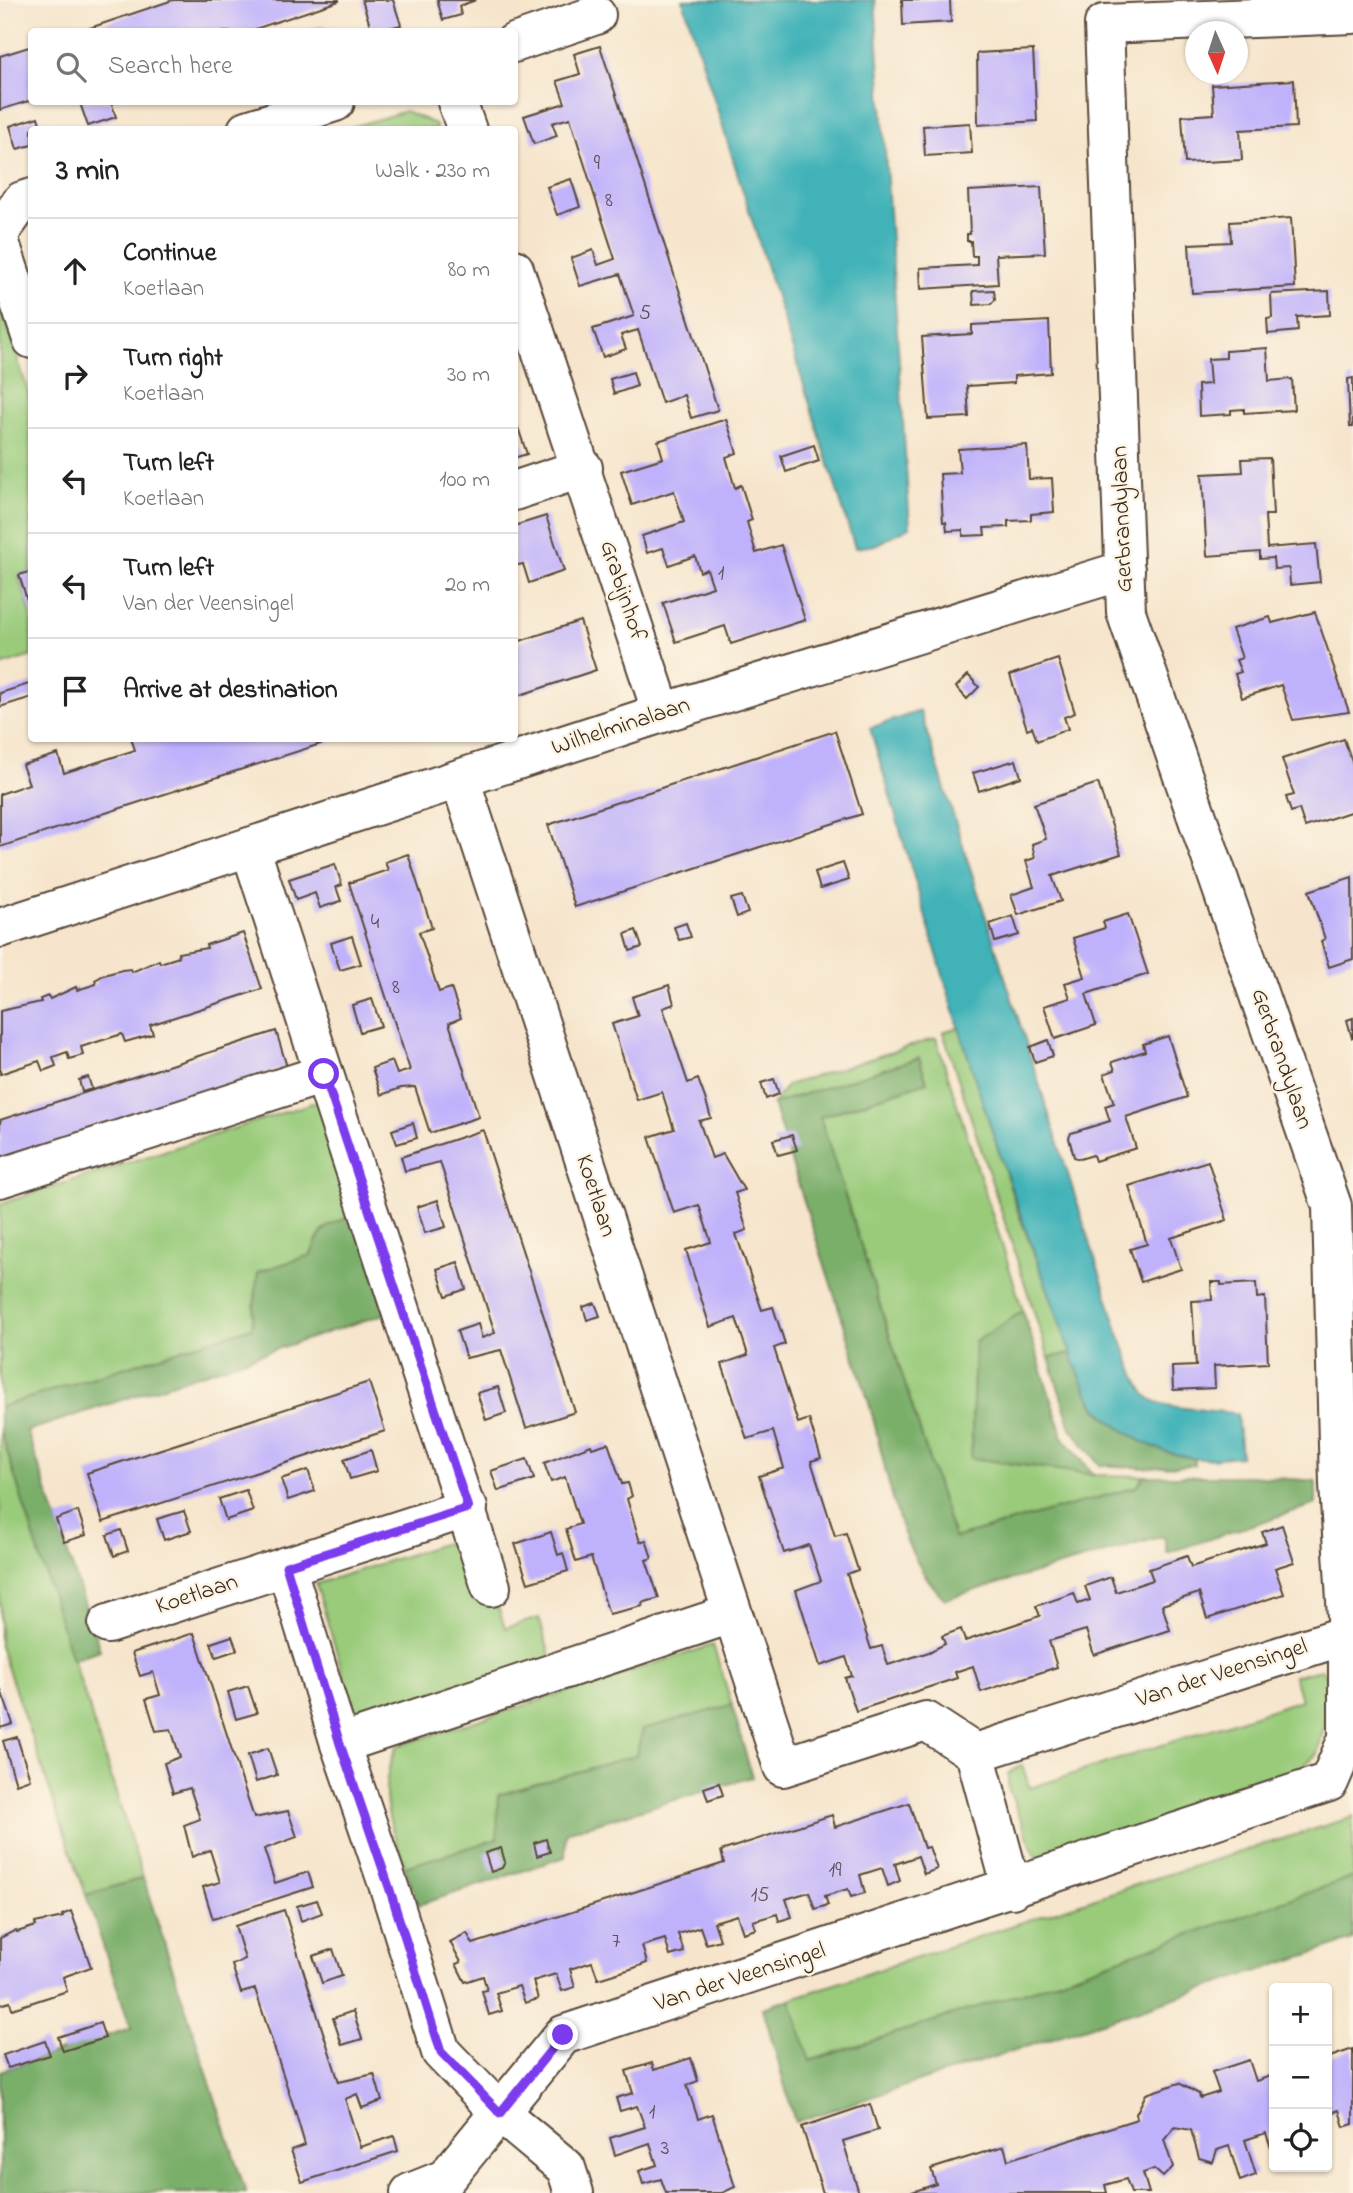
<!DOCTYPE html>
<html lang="en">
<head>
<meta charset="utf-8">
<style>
	:root { --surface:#fff; --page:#f6f6f6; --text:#222; --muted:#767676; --line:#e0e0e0 }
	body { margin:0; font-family:"Indie Flower",sans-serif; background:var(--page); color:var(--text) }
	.controls { position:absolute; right:21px; bottom:21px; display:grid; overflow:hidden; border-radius:7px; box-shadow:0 2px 5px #0004 }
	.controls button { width:63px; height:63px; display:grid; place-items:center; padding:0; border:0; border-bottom:2px solid var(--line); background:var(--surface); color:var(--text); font:35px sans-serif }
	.compass { position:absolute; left:1185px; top:21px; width:63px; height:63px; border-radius:50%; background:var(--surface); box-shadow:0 2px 5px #0004; rotate:177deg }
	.stop { position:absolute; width:21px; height:21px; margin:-16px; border:5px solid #7c3aed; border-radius:50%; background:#fff }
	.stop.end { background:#7c3aed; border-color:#fff; box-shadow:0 2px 7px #0008 }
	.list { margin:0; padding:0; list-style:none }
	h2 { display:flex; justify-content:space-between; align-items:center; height:91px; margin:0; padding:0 28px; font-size:30px }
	h2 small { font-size:23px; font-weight:400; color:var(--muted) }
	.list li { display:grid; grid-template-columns:46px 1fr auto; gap:21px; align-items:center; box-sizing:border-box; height:105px; padding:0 28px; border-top:2px solid var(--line) }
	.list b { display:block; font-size:26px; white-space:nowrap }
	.list p { margin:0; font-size:23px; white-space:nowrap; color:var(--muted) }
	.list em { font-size:23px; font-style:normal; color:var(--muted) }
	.icon { flex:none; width:38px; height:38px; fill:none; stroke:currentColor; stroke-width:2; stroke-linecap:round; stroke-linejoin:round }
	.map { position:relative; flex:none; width:1353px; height:2193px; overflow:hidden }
	.search { position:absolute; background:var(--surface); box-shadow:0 2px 5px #0004; left:28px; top:28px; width:490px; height:77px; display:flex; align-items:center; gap:18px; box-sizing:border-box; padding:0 24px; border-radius:7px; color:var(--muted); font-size:26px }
	.panel { position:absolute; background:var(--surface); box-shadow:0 2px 5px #0004; left:28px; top:126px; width:490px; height:616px; border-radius:7px }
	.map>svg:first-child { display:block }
</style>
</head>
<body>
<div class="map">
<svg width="1353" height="2193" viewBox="0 0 1353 2193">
	<rect width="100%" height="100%" fill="#fcf5e5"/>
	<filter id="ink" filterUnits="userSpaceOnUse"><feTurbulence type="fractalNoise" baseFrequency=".0143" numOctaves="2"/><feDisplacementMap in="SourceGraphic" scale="14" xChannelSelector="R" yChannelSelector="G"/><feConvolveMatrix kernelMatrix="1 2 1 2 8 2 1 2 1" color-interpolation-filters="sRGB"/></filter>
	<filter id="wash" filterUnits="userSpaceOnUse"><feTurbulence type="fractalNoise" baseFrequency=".00686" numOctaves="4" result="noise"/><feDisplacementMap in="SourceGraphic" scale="28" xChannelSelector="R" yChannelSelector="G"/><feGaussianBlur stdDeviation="1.57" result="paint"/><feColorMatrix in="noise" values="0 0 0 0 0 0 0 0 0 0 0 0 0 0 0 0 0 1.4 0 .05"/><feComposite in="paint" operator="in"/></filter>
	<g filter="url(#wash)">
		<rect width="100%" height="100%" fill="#f6e5cc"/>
		<g fill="#99cb7a" stroke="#6a7a4c" stroke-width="2">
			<polygon points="405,111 435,124 437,129 346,129"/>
			<polygon points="0,304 31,401 31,571 19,576 31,614 32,656 0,666"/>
			<polygon points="959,1027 1019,1215 1072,1353 1049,1358 943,1032"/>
			<polygon points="936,1038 1023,1311 975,1342 971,1458 1094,1475 1144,1476 1137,1487 954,1538 820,1117 927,1082 919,1058 773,1104 787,1085"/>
			<path d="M325 1099 363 1213C333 1223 321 1223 311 1255L258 1272 252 1327 0 1407V1204Z"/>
			<polygon points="0,1429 143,1878 86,1895 0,1646"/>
			<polygon points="474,1534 505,1628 539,1618 551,1659 347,1733 331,1717 349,1693 316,1584"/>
			<path d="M713 1645 732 1705 643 1729 636 1755 499 1795 498 1839 405 1867C390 1821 375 1793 397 1746Z"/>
			<polygon points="1321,1670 1331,1680 1327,1716 1317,1754 1285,1781 1038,1863 1008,1787 1008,1774 1022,1765 1030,1788 1301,1700 1294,1676"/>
			<polygon points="1353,1817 1353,1877 1030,1990 809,2061 790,1999 1156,1878"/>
		</g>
		<g fill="#7aaf6a" stroke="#5a6c44" stroke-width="2">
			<path d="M919 1058 927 1082 820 1117 954 1538 1137 1487 1144 1476H1249L1316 1481V1504L1167 1553 1164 1536 945 1599C894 1550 888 1468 869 1403 838 1303 804 1204 773 1104Z"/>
			<path d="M363 1213 396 1310 27 1431 100 1650 72 1659 0 1429V1407L252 1327 258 1272 311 1255C321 1223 333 1223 363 1213Z"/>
			<polygon points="1023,1311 1063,1437 1094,1475 971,1458 975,1342"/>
			<path d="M1072 1353C1079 1369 1085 1393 1096 1407 1122 1437 1158 1449 1195 1459V1465L1146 1468 1100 1465 1071 1428 1049 1358Z"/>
			<polygon points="732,1705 752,1777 566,1832 565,1857 418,1905 405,1867 497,1839 498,1795 636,1755 643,1729"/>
			<polygon points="1353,1877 1353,1940 795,2122 763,2008 790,1999 810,2061 1030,1990"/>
			<polygon points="143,1878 246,2193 0,2193 0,2071 131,2028 86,1895"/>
		</g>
		<g fill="#41b2b8" stroke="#3e6e6b" stroke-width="2">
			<polygon points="683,0 875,0 910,527 875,545 855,548"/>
			<path d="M920 711 1119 1334C1126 1350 1135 1381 1146 1395 1161 1412 1213 1408 1237 1414L1241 1456C1226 1457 1208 1461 1193 1458 1158 1453 1121 1434 1097 1407 1080 1388 1058 1316 1048 1290 978 1106 926 916 870 728Z"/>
		</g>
		<g id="blocks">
			<g fill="#bfb1fb">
				<polygon points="173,0 339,0 339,1 246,32 78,32"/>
				<polygon points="362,0 393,0 401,25 372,32"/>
				<polygon points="437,0 476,0 459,6 461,15 443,20"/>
				<polygon points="902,0 950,0 951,22 903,25"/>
				<polygon points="322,25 325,32 304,32 304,31"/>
				<polygon points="32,46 32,100 0,110 0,56"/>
				<polygon points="600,46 718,410 691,418 684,395 662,403 638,330 621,335 626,349 603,357 593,329 634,316 620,274 580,286 571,258 593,250 598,265 615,259 592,188 570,118 552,123 557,136 534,144 524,116 565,103 557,81 580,74 574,54"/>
				<polygon points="1033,50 1037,121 978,125 977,53"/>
				<polygon points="1294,80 1296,127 1240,130 1242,160 1185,163 1182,116 1214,114 1212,85"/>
				<polygon points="85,102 111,102 116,117 88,126 80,103"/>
				<polygon points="38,117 42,130 32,130 32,145 17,149 10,126"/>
				<polygon points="970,123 972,153 925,156 923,126"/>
				<polygon points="571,179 580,207 557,215 547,187"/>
				<polygon points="1041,187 1045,253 996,255 998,284 921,289 920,268 977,265 977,256 972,256 971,241 967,241 967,234 970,234 968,191"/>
				<polygon points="1291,218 1295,287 1192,293 1189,244 1231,242 1230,222"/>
				<polygon points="994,290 995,300 991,304 974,305 973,291"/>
				<polygon points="1329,291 1330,315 1297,317 1298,331 1268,334 1267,319 1272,318 1271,294"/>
				<polygon points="1049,321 1051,373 1014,376 1014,383 967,386 969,417 928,419 922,337 972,334 972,325"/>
				<polygon points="1267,348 1269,381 1292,379 1294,410 1244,413 1244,409 1231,410 1231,414 1199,416 1198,385 1210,384 1208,359 1226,358 1226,351"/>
				<polygon points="633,372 637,386 614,394 610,379"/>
				<polygon points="1353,378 1353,427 1350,427 1348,379"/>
				<polygon points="514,416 527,454 514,458"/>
				<polygon points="726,419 737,453 726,457 735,488 741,485 752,520 747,522 756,553 781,545 805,620 731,644 725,626 676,642 663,603 713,587 707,569 700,572 695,556 669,565 663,548 647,553 642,536 684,522 679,506 674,491 632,505 621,471 663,458 658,441"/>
				<polygon points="814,445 819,461 786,472 781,456"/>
				<polygon points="1027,445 1029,479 1052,478 1054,512 1031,514 1031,520 1008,521 1008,527 984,528 985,535 963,536 963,530 947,531 946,522 943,522 940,474 960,473 958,449"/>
				<polygon points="1270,458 1273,515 1265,515 1267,548 1316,544 1320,582 1290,585 1289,568 1274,569 1273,558 1260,559 1260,552 1207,556 1202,474 1243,472 1242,459"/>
				<polygon points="546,516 564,571 529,583 523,564 514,566 514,526"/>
				<polygon points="32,571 32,612 31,612 19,575"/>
				<polygon points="1315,612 1349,712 1293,720 1281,685 1242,698 1235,674 1241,672 1236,660 1242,658 1232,629 1270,617 1272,623"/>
				<polygon points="580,621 596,670 514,697 514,643"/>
				<polygon points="1058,659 1075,713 1064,717 1068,729 1037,741 1032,727 1027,729 1010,675"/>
				<polygon points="968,675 979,687 967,699 956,687"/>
				<polygon points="32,683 32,697 0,707 0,693"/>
				<polygon points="835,731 862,814 575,907 548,825"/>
				<polygon points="131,738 336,738 336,739 0,847 0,794 29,784 22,765 58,754 64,773 135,750"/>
				<polygon points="1344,739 1353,765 1353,811 1305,827 1299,809 1291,812 1286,797 1294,795 1282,759"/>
				<polygon points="1016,760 1021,777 979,791 973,773"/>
				<polygon points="1098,783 1121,854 1052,876 1061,901 1018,915 1011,895 1034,887 1026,861 1035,858 1032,844 1046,839 1034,804"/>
				<polygon points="408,854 432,928 419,932 439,992 451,988 461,1018 449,1023 479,1117 430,1133 415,1087 401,1088 381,1095 372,1068 392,1061 397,1074 410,1070 349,883 388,870 385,862"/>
				<polygon points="843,863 849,880 820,889 815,872"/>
				<polygon points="335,864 342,885 336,887 341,901 320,908 315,893 296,900 289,879"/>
				<polygon points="1352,877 1353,959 1329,967 1321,941 1325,939 1309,891"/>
				<polygon points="742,896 748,913 737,917 731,899"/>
				<polygon points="1128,914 1148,974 1086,994 1096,1025 1055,1039 1044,1006 1070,998 1065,983 1085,977 1073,938 1105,928 1103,922"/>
				<polygon points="1013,916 1019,935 995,942 990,924"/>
				<polygon points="686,923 691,937 679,940 674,927"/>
				<polygon points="636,930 642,947 630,951 625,934"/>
				<polygon points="243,933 262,989 150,1025 153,1034 125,1042 122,1034 81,1047 83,1055 69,1059 67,1052 53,1057 56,1066 51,1068 43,1071 39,1061 0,1074 0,1011 41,1002 40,999 48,996 50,999 76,987 77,990 96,984 95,980 104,975 122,970 131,969 132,972 159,960 160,963 179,957 178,953 207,948 206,945"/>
				<polygon points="352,936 361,964 340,970 331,943"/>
				<polygon points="669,985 674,1004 663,1008 688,1083 698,1079 705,1098 711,1118 699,1121 712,1158 723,1154 744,1190 735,1193 747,1230 736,1234 762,1310 773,1307 785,1344 774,1348 798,1423 809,1419 821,1458 811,1461 835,1536 846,1533 858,1570 847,1574 871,1649 882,1646 888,1665 929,1652 945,1644 942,1636 961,1629 965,1641 1040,1616 1036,1606 1074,1593 1078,1604 1090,1600 1085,1586 1111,1577 1116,1592 1153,1580 1149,1569 1187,1556 1191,1567 1266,1543 1262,1532 1282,1525 1294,1562 1275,1568 1284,1594 1207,1619 1199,1593 1162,1605 1170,1630 1094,1655 1086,1630 1049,1641 1057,1667 981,1692 973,1666 955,1672 957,1678 856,1711 845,1678 852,1676 846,1657 820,1666 796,1590 821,1581 809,1545 784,1553 759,1476 784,1468 773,1431 747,1439 722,1364 748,1355 736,1318 710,1327 686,1250 711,1242 699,1205 674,1213 649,1137 674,1129 662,1092 637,1100 612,1024 638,1016 632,997"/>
				<polygon points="372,999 381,1026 360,1032 352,1005"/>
				<polygon points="1353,1018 1353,1038 1352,1038 1347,1020"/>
				<polygon points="276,1031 287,1067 0,1160 0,1120"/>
				<polygon points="1168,1036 1187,1097 1126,1117 1136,1148 1095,1161 1093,1155 1080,1159 1074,1157 1069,1138 1071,1133 1110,1121 1105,1106 1114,1103 1104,1074 1115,1070 1112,1062 1145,1051 1143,1044"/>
				<polygon points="1048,1040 1053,1056 1035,1062 1030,1047"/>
				<polygon points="88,1077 92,1089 82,1092 79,1080"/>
				<polygon points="774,1079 779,1094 766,1099 761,1083"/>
				<polygon points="413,1123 417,1138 397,1144 392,1130"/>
				<polygon points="483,1130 575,1412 526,1428 501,1350 466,1358 457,1331 478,1324 482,1338 495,1333 440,1162 405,1171 401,1157"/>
				<polygon points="792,1135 797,1150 778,1155 773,1140"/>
				<polygon points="1208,1161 1227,1220 1171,1238 1181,1269 1141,1282 1130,1249 1147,1244 1129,1186"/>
				<polygon points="438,1200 446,1227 425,1233 417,1207"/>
				<polygon points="458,1262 466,1289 446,1296 437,1269"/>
				<polygon points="1211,1282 1221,1282 1221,1285 1256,1283 1257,1298 1265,1297 1268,1363 1214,1366 1215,1388 1173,1390 1172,1367 1196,1366 1192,1301 1212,1300"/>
				<polygon points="595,1303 600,1316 587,1320 583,1307"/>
				<polygon points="369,1382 385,1431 103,1522 87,1473"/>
				<polygon points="498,1387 506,1413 486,1420 477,1393"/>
				<polygon points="608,1443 622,1484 628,1483 632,1496 627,1499 640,1542 646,1540 652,1558 646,1560 659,1598 642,1603 643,1606 609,1614 591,1557 576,1562 566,1529 580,1524 565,1477 551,1482 544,1463 591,1445 592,1448"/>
				<polygon points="371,1450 377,1471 350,1479 344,1459"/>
				<polygon points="527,1459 534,1479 498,1491 491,1471"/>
				<polygon points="308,1470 315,1491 288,1500 281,1479"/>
				<polygon points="246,1490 253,1511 226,1520 219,1499"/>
				<polygon points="78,1511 86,1535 64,1542 56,1519"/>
				<polygon points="184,1511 191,1531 164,1540 157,1519"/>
				<polygon points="121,1530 128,1551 114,1556 107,1535"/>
				<polygon points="551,1532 558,1555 563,1553 568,1571 528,1583 515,1544"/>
				<polygon points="194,1633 254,1818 288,1811 297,1837 264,1849 275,1883 308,1872 313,1887 213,1919 203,1887 220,1882 210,1850 192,1857 184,1825 200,1819 190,1788 173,1793 164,1763 180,1757 171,1729 156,1731 146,1699 160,1695 153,1672 140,1676 132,1653"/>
				<polygon points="232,1636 237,1650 216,1657 211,1643"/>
				<polygon points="248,1686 257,1713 236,1719 228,1692"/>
				<polygon points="0,1687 13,1724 0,1728"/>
				<polygon points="17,1737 30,1779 16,1784 3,1741"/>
				<polygon points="268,1748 277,1775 256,1782 248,1755"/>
				<polygon points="719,1783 723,1795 708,1800 704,1788"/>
				<polygon points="909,1803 924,1848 929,1847 937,1869 924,1874 918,1856 895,1864 900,1881 888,1886 882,1868 860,1875 865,1893 851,1897 848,1889 825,1896 828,1905 815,1909 809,1892 786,1899 792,1917 779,1921 777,1914 753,1921 756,1929 743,1933 737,1915 714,1922 720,1940 706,1944 700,1927 678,1934 684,1952 670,1956 665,1939 642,1946 647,1963 634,1968 598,1979 592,1962 570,1969 575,1987 562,1991 556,1974 533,1981 538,1999 525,2003 519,1986 496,1993 502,2011 489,2015 482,1991 487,1990 483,1976 465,1982 456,1964 461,1962 450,1942 467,1933 473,1944 724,1863 721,1851 832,1815 835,1827"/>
				<polygon points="546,1839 550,1852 537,1856 534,1843"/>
				<polygon points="501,1848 505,1862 502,1868 491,1872 485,1853"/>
				<polygon points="317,1900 322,1913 301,1921 297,1906"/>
				<polygon points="284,1910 339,2082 374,2074 378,2087 382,2101 362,2108 357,2094 345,2099 360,2147 394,2136 398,2151 302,2182 291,2150 305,2145 296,2114 255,1989 241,1993 232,1965 245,1959 235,1926"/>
				<polygon points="71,1911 91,1967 63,1977 67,1991 12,2009 10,2002 0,2005 0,1938 16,1930 17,1932 36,1926 35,1923 63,1917 62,1915"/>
				<polygon points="333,1949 342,1976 322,1983 313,1956"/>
				<polygon points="353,2011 362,2039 342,2045 333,2018"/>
				<polygon points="100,2023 105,2038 63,2051 58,2037"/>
				<polygon points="45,2041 50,2055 8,2068 3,2055"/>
				<polygon points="1353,2049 1353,2124 1344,2127 1339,2110 1327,2114 1327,2058"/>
				<polygon points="691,2058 698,2081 687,2085 698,2119 712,2114 735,2187 722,2193 666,2193 661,2179 643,2184 639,2171 657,2165 650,2143 615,2155 610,2138 645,2127 637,2106 620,2111 616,2098 633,2093 626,2071 652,2063 654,2070"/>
				<polygon points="1249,2060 1256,2081 1274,2075 1274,2150 1272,2151 1266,2133 1245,2140 1256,2175 1240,2181 1229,2146 1217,2150 1213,2162 1199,2158 1191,2130 1175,2127 1164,2140 1173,2167 1163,2177 1154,2169 1143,2173 1149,2193 1131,2193 1126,2179 1105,2185 1107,2193 909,2193 936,2184 931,2169 1004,2146 1008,2160 1137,2119 1136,2114 1146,2094 1179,2083 1199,2094 1200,2098 1219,2092 1212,2072"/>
				<polygon points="870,2104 878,2130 843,2141 859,2193 823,2193 802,2127"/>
			</g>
		</g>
	</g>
	<g filter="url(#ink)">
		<use href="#blocks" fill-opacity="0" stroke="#574638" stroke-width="2"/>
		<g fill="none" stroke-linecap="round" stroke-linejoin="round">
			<g stroke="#574638" stroke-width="42">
				<g id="street">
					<polyline points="514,43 596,15"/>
					<polyline points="457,102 467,130"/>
					<polyline points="247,130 335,102"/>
					<polyline points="0,232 22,201 32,198"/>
					<polyline points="0,243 32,339"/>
					<polyline points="514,269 662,713"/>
					<polyline points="514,491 583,468"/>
					<polyline points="460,779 783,1767 926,1721 975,1753 1353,1633"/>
					<polyline points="250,847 491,1587"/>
					<polyline points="0,928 662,713 1125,570"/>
					<polyline points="0,1178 324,1074"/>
					<polyline points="286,1566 340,1744 389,1887 441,2052 500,2113 566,2168 574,2193"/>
					<polyline points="108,1624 468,1508"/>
					<polyline points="340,1744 731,1614"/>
					<polyline points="975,1753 1012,1889"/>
					<polyline points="410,2193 445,2179 563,2035 1329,1782 1348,1738 1348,1634 1339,1484 1332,1206 1126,612 1104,24 1353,14"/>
				</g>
			</g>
			<use href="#street" stroke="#fff" stroke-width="38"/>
		</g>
	</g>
	<g fill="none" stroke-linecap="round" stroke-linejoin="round" filter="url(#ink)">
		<polyline stroke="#7c3aed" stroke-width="9" points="324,1074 468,1508 286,1566 340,1744 389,1887 441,2052 500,2113 563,2035"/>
	</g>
	<g text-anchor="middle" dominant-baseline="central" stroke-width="5" stroke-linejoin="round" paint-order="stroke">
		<g font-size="21" fill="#5c4c55">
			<text x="597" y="164">9</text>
			<text x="609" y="201">8</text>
			<text x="645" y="314">5</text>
			<text x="721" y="574">1</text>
			<text x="375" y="923">4</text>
			<text x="396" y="988">8</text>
			<text x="835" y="1871">19</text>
			<text x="760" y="1896">15</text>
			<text x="616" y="1942">7</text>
			<text x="652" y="2113">1</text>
			<text x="665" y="2149">3</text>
		</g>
		<g font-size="24" fill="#3b2a1e" stroke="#fcf5e5">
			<text transform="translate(1123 519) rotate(-92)">Gerbrandylaan</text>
			<text transform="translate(622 591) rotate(72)">Grabijnhof</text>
			<text transform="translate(621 727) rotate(-18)">Wilhelminalaan</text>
			<text transform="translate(1281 1059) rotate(71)">Gerbrandylaan</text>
			<text transform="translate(595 1196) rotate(72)">Koetlaan</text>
			<text transform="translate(197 1595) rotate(-18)">Koetlaan</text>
			<text transform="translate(1222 1674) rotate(-18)">Van der Veensingel</text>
			<text transform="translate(740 1978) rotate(-18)">Van der Veensingel</text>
		</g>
	</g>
</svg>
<div class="controls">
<button>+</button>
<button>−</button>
<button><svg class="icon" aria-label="locate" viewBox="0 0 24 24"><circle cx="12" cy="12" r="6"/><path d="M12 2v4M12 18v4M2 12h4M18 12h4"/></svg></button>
</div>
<svg class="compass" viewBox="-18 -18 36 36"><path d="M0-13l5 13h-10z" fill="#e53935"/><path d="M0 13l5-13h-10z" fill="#767676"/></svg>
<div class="stop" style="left:324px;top:1074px"></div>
<div class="stop end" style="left:563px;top:2035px"></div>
<div class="search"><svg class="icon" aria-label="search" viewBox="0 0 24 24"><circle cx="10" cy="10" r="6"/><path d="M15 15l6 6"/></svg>Search here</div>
<section class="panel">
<h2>3 min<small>Walk · 230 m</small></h2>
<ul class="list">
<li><svg class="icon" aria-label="ahead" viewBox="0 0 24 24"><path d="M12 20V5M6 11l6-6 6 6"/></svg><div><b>Continue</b><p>Koetlaan</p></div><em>80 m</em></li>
<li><svg class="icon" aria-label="right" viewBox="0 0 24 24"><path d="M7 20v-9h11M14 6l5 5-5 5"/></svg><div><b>Turn right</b><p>Koetlaan</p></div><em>30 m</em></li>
<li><svg class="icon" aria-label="left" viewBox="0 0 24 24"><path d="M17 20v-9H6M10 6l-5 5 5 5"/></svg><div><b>Turn left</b><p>Koetlaan</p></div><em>100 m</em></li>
<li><svg class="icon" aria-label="left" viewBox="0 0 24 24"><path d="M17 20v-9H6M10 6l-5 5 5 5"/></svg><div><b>Turn left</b><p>Van der Veensingel</p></div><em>20 m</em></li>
<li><svg class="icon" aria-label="arrive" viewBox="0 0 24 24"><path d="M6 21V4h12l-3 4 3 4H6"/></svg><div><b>Arrive at destination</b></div></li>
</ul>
</section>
</div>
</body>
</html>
